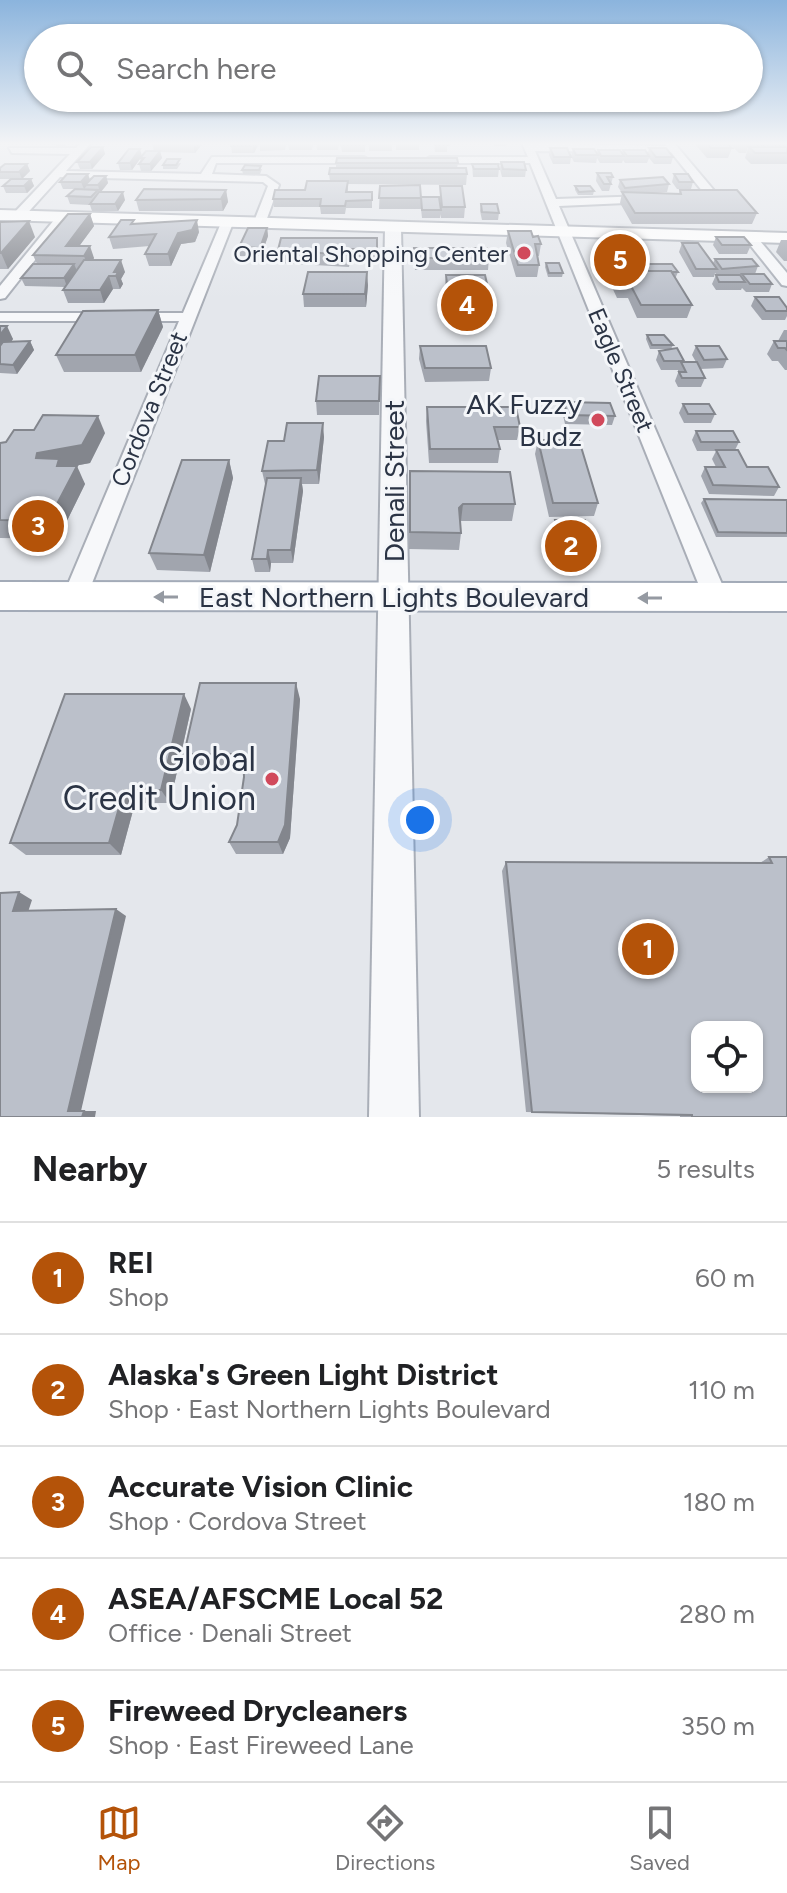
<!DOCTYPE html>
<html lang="en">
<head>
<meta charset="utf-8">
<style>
	:root { --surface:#fff; --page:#f2f2f2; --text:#202124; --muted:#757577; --line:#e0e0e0; --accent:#b45309 }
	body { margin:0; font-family:Figtree,sans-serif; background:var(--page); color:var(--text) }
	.controls { position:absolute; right:24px; bottom:24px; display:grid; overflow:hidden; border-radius:16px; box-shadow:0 2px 6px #0004 }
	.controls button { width:72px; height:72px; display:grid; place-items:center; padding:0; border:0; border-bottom:2px solid var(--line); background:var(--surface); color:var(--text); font:40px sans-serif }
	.you { position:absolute; left:420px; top:820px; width:28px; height:28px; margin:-20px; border:6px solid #fff; border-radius:50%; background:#1a73e8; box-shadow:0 0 0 12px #1a73e833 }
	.badge { display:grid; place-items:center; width:52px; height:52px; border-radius:50%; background:var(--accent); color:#fff; font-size:26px; font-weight:700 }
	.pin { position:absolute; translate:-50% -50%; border:4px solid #fff; box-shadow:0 2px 8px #0006 }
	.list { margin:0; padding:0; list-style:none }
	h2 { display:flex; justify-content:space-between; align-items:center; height:104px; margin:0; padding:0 32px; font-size:34px }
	h2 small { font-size:26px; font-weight:400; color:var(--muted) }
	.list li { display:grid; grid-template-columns:52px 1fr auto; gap:24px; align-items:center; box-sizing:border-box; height:112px; padding:0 32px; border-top:2px solid var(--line) }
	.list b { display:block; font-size:30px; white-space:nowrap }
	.list p { margin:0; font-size:26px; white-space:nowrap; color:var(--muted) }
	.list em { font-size:26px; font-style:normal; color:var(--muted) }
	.icon { flex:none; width:44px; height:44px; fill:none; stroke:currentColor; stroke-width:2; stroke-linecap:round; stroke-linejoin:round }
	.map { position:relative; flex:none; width:787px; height:1117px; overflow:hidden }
	.search { position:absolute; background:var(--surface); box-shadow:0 2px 6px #0004; left:24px; right:24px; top:24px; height:88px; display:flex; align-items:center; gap:20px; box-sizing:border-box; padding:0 28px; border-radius:44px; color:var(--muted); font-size:30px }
	.sheet { height:664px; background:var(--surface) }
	nav { display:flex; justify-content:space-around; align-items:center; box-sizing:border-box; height:112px; border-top:2px solid var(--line); background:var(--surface); font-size:22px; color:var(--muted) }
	nav a { display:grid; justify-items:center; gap:4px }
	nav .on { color:var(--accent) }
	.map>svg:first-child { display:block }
</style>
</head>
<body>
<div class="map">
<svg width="787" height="1117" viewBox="0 0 787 1117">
	<rect width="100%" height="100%" fill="#e4e7ec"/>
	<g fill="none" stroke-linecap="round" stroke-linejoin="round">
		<g stroke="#a9aeb7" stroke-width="4">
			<g id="minor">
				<polygon points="81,143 91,143 66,171 201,174 212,157 364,157 369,160 364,163 216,163 212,174 266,176 279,185 265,224 259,228 253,224 268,186 263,182 60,177 22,219 14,219 14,213 70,154 12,153 9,148 76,148"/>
				<polygon points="522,143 666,146 664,143 674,143 717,194 682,199 682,195 703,192 671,152 535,151 556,199 648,196 654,199 648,202 559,206 728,598 724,605 708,605 704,598 530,163 430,163 425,160 430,157 528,157"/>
				<polygon points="59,214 69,217 5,298 0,299 0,286"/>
				<polygon points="227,219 233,223 87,596 83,602 67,602 63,596 179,321 0,321 0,313 183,313 221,223"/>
				<polygon points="747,235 755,235 787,273 787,286 782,285 747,241"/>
			</g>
		</g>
		<g stroke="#a9aeb7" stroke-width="4">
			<polygon id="tertiary" points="393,223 401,228 419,1117 369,1117 385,228"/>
		</g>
		<g stroke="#a9aeb7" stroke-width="4">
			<polygon id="secondary" points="0,210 787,233 787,243 0,220"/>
		</g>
		<g stroke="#a3abb8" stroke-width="4">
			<polygon id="primary" points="0,582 787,583 787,611 0,610"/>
		</g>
		<use href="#minor" fill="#f7f8fa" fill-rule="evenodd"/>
		<use href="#tertiary" fill="#f7f8fa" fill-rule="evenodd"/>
		<use href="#secondary" fill="#fff" fill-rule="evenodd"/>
		<use href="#primary" fill="#fff" fill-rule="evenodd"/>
	</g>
	<g fill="#a1a5ae">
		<polygon points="54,143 67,143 64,147 54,145"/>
		<polygon points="152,143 203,143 195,153 160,152 162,158 151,171 141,171 139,164 141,162 140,159 132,170 120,170 118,163 154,151"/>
		<polygon points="232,143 257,143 258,145 254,153 232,153 231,146"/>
		<polygon points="260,143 286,143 286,145 285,150 260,151"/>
		<polygon points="288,143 312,143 313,145 312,150 289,150"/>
		<polygon points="316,143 339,143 338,150 317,150"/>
		<polygon points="365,143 365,152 342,152 341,145"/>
		<rect x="369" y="143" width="23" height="8"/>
		<rect x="396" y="143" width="23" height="7"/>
		<polygon points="434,143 447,143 447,152 435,152"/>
		<polygon points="493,143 506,143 506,146 494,146"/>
		<polygon points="694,143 727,143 732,148 728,158 707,158"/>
		<polygon points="729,143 787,143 787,164 751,164 745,158 748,148 748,147 746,153 739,153"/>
		<polygon points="103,147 105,154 92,169 80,169 77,162"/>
		<polygon points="550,148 571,157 570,164 553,164 549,155"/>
		<polygon points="649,148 673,157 671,164 654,164 649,158 647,163 625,163 623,160 622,163 600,163 597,158 596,163 574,162 571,156 573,149 597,154 598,150 622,153 623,150 648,153"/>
		<polygon points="501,162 526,170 525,177 502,177 500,169"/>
		<polygon points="181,163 177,169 163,169 163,165"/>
		<polygon points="336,163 458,163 457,168 467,174 466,185 348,184 348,192 372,192 372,208 346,208 345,214 321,214 320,207 274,207 273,199 305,190 330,181 329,174 336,168"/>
		<polygon points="27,164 30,171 22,179 31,179 34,186 27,193 6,193 3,186 10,179 0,179 0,168"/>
		<polygon points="472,164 499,169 498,177 473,177"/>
		<polygon points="262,169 260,174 243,174 242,170"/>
		<polygon points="597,173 613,177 609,191 602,191 596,181"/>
		<polygon points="88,174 90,180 106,176 108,183 101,192 125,200 118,211 92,211 90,205 70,204 67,196 75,189 63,189 60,182"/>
		<polygon points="674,174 693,182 691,189 677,189 672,182"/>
		<polygon points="620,180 669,184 667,192 653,193 679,194 680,190 757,213 752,224 632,224 620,203 622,193 618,187"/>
		<polygon points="380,186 421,197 440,197 440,186 465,207 464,218 441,218 441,214 440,218 422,218 421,209 379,209"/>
		<polygon points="575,186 594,191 593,195 578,195 575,190"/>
		<polygon points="226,190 228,202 223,211 139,211 136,200"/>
		<polygon points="481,204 499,213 498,220 482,220 480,211"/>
		<polygon points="90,214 94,226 79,246 94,258 93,260 125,272 121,279 123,284 120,289 113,289 104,303 68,303 63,290 65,287 25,286 21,278 37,264 33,255"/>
		<polygon points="0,222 35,237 8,269 0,269"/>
		<polygon points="136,224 199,232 195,242 181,244 171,266 149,266 145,254 150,246 113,249 109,237"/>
		<polygon points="267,228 268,236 261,256 240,256 239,247"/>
		<polygon points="508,231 533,237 541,244 539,256 538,256 539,265 537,277 516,277 506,243"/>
		<polygon points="716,237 751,245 747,254 719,254 713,245"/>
		<polygon points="377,238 377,262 350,262 349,267 279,263 278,250"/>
		<polygon points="610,238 641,264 678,272 675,279 692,305 687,318 637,318 628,298 617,298 610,283 611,277 604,277 601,270 604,258 611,258 607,250"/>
		<polygon points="781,240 787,240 787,261 784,261 776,252"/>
		<polygon points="682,243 713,263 715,259 758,266 755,274 772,284 769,292 746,292 742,288 741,290 716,290 712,284 716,275 717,275 715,273 714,277 693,277 679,252"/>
		<polygon points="414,248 489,258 488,270 415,270"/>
		<polygon points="546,263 563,273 562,277 548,277 545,267"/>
		<polygon points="446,275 493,310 491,322 450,323 445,287"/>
		<polygon points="368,285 366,307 304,307 303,294"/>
		<polygon points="755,297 787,308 787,316 785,320 762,320 751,306"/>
		<polygon points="158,310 163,327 141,372 64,372 56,355"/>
		<polygon points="0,326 13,339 11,342 30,341 34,350 17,374 0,373"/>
		<polygon points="784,330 787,330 787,370 785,370 778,361 772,361 767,354 774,341 778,341"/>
		<polygon points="647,335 673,345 671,349 684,361 683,362 696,362 692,355 696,346 727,359 723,368 700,369 705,378 701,387 678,387 675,381 678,373 678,370 661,370 656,360 659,351 668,349 650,349 646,339"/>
		<polygon points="420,346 491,368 489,381 425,382 419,359"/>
		<polygon points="380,376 379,415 317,415 316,401"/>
		<polygon points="564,402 615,416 612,425 565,424 562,411"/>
		<polygon points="683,404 715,414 711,423 684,423 679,413"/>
		<polygon points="427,407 520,427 517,440 498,440 500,449 498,463 429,463 426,421"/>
		<polygon points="696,431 739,442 735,450 747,467 779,487 774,496 709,494 701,476 705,467 716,467 712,459 716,451 697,451 692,440"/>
		<polygon points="105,433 90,463 74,466 85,484 58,539 0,538 0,443"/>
		<polygon points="324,437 319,484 302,484 303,491 293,563 271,563 270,572 255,572 252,559 266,484 265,484 262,471 284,441"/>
		<polygon points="538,440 598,503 594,516 549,517 535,454"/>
		<polygon points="229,460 233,478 210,572 157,570 149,553"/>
		<polygon points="410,471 515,504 512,521 461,521 460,522 461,533 459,550 409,549"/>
		<polygon points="704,499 787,500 787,537 716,537 701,503"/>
		<polygon points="555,520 594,553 590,562 560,562 553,529"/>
		<polygon points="300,699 290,838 283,854 236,854 229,842 237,825 244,777 244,768 192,768 184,754"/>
		<polygon points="191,709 170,803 135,803 121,855 26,855 10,843"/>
		<polygon points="769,857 787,857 787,1117 680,1117 680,1116 526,1112 502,871 506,862 760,863"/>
	</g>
	<g fill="#83868d">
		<polygon points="193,143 203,143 195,153"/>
		<polygon points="254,143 257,143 258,145 254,153 253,146"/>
		<polygon points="103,147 105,154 92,169 90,162"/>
		<polygon points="140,149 142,156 132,170 130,163"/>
		<polygon points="160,151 162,158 151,171 150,164"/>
		<polygon points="27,164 30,171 22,179 19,172"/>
		<polygon points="88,174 90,182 84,189 81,182"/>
		<polygon points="106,176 108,183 100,193 98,185"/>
		<polygon points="31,179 34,186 27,193 24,186"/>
		<polygon points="226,190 228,202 223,211 221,199"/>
		<polygon points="123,192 125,200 118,211 115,204"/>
		<polygon points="90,214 94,226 72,256 66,246"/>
		<polygon points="197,220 199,232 195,242 181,244 171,266 168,254 178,233"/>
		<polygon points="29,221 35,237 8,269 1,253"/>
		<polygon points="267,228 268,236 261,256 260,248"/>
		<polygon points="90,246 94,258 88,268 84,256"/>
		<polygon points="121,260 125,272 121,279 123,284 120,289 114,272"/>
		<polygon points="74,264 78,273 67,287 64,278"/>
		<polygon points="367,272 368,285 366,307 365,294"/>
		<polygon points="109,276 113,289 104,303 100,290"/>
		<polygon points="158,310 163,327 141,372 135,355"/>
		<polygon points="7,326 13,339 0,357 0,335"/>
		<polygon points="30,341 34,350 17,374 13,365"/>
		<polygon points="98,416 105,433 90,463 63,468 36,458 37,453"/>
		<polygon points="323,423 324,437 319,484 317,470"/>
		<polygon points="229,460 233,478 210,572 204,555"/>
		<polygon points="77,466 85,484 58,539 48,521"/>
		<polygon points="301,478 303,491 293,563 291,550"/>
		<polygon points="463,504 461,521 457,525 459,508"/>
		<polygon points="268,550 271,563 270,572 267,559"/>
		<polygon points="296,683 300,699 290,838 283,854 278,842"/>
		<polygon points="184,694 191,709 170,803 161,790"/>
		<polygon points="124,790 135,803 121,855 109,843"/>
		<polygon points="19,892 32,900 26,918 13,911"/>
		<polygon points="116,909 126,916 81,1111 68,1111"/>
		<polygon points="84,1111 96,1111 95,1117 82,1117"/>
	</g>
	<g fill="#bbc0ca" stroke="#83868d" stroke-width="2" fill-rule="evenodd">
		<polygon points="232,143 254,143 253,146 231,146"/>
		<rect x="341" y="143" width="24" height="2"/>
		<rect x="369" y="143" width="23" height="1"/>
		<polygon points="435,143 447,143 448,145 435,145"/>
		<polygon points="706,143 727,143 732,148 711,148"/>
		<polygon points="753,143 763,143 767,146 756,146"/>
		<polygon points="771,143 780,143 783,146 775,146"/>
		<polygon points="91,147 103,147 90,162 77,162"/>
		<polygon points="749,147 787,147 787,153 755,153"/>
		<polygon points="550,148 567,148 571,157 554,157"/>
		<polygon points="649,148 666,148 673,157 656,157"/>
		<polygon points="129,149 140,149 130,163 118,163"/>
		<polygon points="573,149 594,149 598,155 576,155"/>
		<polygon points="598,150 620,150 624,156 601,156"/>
		<polygon points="623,150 645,150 649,156 627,156"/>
		<polygon points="146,151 160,151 150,164 139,164 144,158 140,158"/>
		<polygon points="337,158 457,158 458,163 336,163"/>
		<polygon points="167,159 180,159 176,165 163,165"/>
		<polygon points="501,162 524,162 526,170 503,169"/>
		<polygon points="5,164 27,164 19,172 0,172 0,168"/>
		<polygon points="472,164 498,164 499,169 474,169"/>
		<polygon points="245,165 261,166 259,170 242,170"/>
		<polygon points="330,168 466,168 467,174 329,174"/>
		<polygon points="597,173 611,173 613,177 607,177 611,184 604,184"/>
		<polygon points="67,174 88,174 81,182 60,182"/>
		<polygon points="674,174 688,174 693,182 679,182"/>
		<polygon points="94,176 106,176 98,185 85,185"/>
		<polygon points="663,177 669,184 625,188 620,180"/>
		<polygon points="11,179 31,179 24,186 3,186"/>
		<polygon points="307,181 348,181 346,192 372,192 372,200 346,201 345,206 320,206 321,199 273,199 275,190 305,190"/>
		<polygon points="420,185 421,198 379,198 380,186"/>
		<polygon points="440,186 462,186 465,207 442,207"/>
		<polygon points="575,186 590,186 594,191 579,192"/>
		<polygon points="75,189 98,190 91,197 67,196"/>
		<polygon points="144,189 226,190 221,199 136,200"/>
		<polygon points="680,190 737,190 757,213 635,213 622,192 681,194"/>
		<polygon points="99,192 123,192 115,204 90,204"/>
		<polygon points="421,197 439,197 441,210 422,210"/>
		<polygon points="481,204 497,204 499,213 482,212"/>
		<polygon points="68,214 90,214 66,246 90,246 84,256 33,255"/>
		<polygon points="121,220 134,220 131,224 197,220 192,230 178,233 168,254 145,254 156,234 109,237"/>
		<polygon points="29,221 1,253 0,253 0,222"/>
		<polygon points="248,228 267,228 260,248 239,247"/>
		<polygon points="508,231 531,231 533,237 538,236 541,244 535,244 539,265 518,265"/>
		<polygon points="716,237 744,237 751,245 722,245"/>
		<polygon points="281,238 377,238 377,249 349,249 348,255 278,250"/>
		<polygon points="610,238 627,238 641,265 608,265 604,258 620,258"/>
		<polygon points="682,243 698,243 717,269 696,269"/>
		<polygon points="414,248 487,248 489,258 415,258"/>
		<polygon points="715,259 752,259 758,266 722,269"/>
		<polygon points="84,260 121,260 114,272 118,272 116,276 109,276 100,290 63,290"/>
		<polygon points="546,263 559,263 563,273 549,273"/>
		<polygon points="33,264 74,264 64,278 21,278"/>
		<polygon points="639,264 672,264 678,272 672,272 671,271 643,271"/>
		<polygon points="613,271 671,271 692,305 641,305 631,286 620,286"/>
		<polygon points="308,272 367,272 365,294 303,294"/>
		<polygon points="742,274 764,274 772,284 750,284"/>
		<polygon points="446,275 485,275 493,310 450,310"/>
		<polygon points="716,275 740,275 745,282 719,282"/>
		<polygon points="755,297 779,297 787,308 787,311 766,311"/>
		<polygon points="158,310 135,355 56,355 83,311"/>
		<polygon points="0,326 7,326 0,335"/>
		<polygon points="647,335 664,335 673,345 652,345"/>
		<polygon points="30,341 13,365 0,364 0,346 3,342"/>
		<polygon points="774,341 787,341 787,350 785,348 778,348"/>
		<polygon points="420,346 486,346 491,368 425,368"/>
		<polygon points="696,346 719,346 727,359 704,360"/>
		<polygon points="677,348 684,361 664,361 659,351"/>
		<polygon points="681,362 697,362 705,378 682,378 679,372 686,372"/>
		<polygon points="319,376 380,376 379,401 316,401"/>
		<polygon points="564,402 610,403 615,416 567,415"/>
		<polygon points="683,404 709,404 715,414 688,414"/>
		<polygon points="427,407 516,407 520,427 494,427 500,449 430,449"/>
		<polygon points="43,415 98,416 82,445 37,453 36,458 59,459 57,466 77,466 48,521 0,520 0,443 6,442 14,430 34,430"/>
		<polygon points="287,423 323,423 317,470 262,471 268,441 284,441"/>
		<polygon points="696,431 733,431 739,442 701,442"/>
		<polygon points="538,440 579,440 598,503 553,503"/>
		<polygon points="716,450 738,450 747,467 768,467 779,487 713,485 705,467 725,467"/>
		<polygon points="182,460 229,460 204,555 149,553"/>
		<polygon points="410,471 510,472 515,504 463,504 459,508 461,533 410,532"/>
		<polygon points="267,478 301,478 291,550 268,550 267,559 252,559"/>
		<polygon points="704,499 787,500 787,533 718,532"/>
		<polygon points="555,520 585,520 594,553 562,553"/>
		<polygon points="200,683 296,683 285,825 278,842 229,842 237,825 244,777 243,754 184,754"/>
		<polygon points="65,694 184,694 161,790 124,790 109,843 10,843"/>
		<path d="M769 857H787V1117H692V1115L532 1112 506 862 772 863ZM697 1027H757V1087H697Z"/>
		<polygon points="19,892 13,911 116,909 68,1111 84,1111 82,1117 0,1117 0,893"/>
	</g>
	<defs><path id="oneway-solid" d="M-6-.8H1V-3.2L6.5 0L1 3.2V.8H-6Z" transform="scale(2)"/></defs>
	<g fill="#959aa2">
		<use href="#oneway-solid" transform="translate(166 597) rotate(-180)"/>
		<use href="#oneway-solid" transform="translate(650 598) rotate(-180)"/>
	</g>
	<linearGradient id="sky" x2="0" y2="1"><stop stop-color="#8bb4dd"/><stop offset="0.48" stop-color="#f3f4f6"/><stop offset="1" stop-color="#f3f4f6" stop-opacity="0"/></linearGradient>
	<rect width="787" height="299" fill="url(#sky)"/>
	<g fill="#d1495b" stroke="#f4f6f9" stroke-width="3">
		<circle cx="524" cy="253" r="8"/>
		<circle cx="598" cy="420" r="8"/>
		<circle cx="272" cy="779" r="8"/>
	</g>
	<g text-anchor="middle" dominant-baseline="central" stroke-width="6" stroke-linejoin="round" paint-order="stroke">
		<g font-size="24" fill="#2b3445" stroke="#f4f6f9" text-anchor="end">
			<text x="508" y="253">Oriental Shopping Center</text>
		</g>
		<g font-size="24" fill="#2b3445" stroke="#f4f6f9">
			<text transform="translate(621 370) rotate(67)">Eagle Street</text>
			<text transform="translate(149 409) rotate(-68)">Cordova Street</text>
		</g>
		<g font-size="28" fill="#2b3445" stroke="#f4f6f9" text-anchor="end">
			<text x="582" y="404">AK Fuzzy<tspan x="582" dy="32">Budz</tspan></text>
		</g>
		<g font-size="28" fill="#2b3445" stroke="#f4f6f9">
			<text transform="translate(394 481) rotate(-90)">Denali Street</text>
			<text x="394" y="597">East Northern Lights Boulevard</text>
		</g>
		<g font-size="34" fill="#2b3445" stroke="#f4f6f9" text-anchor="end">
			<text x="256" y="759">Global<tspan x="256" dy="39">Credit Union</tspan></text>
		</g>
	</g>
</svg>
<div class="controls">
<button><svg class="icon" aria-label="locate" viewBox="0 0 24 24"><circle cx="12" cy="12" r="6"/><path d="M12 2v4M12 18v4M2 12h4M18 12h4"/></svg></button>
</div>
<div class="you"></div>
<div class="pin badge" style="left:648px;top:949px">1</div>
<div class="pin badge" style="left:571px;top:546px">2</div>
<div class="pin badge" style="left:38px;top:526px">3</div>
<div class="pin badge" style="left:467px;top:305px">4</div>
<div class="pin badge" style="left:620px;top:260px">5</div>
<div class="search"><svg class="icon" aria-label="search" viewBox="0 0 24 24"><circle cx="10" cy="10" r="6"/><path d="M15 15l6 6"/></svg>Search here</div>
</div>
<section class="sheet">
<h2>Nearby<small>5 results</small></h2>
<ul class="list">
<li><span class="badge">1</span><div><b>REI</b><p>Shop</p></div><em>60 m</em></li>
<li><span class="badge">2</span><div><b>Alaska's Green Light District</b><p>Shop · East Northern Lights Boulevard</p></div><em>110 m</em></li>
<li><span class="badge">3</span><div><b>Accurate Vision Clinic</b><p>Shop · Cordova Street</p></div><em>180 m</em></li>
<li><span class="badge">4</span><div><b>ASEA/AFSCME Local 52</b><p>Office · Denali Street</p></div><em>280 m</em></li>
<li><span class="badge">5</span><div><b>Fireweed Drycleaners</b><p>Shop · East Fireweed Lane</p></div><em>350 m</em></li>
</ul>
</section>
<nav>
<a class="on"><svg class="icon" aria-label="map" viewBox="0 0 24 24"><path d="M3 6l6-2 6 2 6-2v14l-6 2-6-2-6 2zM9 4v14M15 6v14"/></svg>Map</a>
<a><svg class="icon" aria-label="directions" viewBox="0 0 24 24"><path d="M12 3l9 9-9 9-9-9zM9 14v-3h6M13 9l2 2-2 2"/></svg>Directions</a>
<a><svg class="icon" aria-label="saved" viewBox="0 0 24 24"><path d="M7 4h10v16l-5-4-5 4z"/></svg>Saved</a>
</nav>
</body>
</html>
